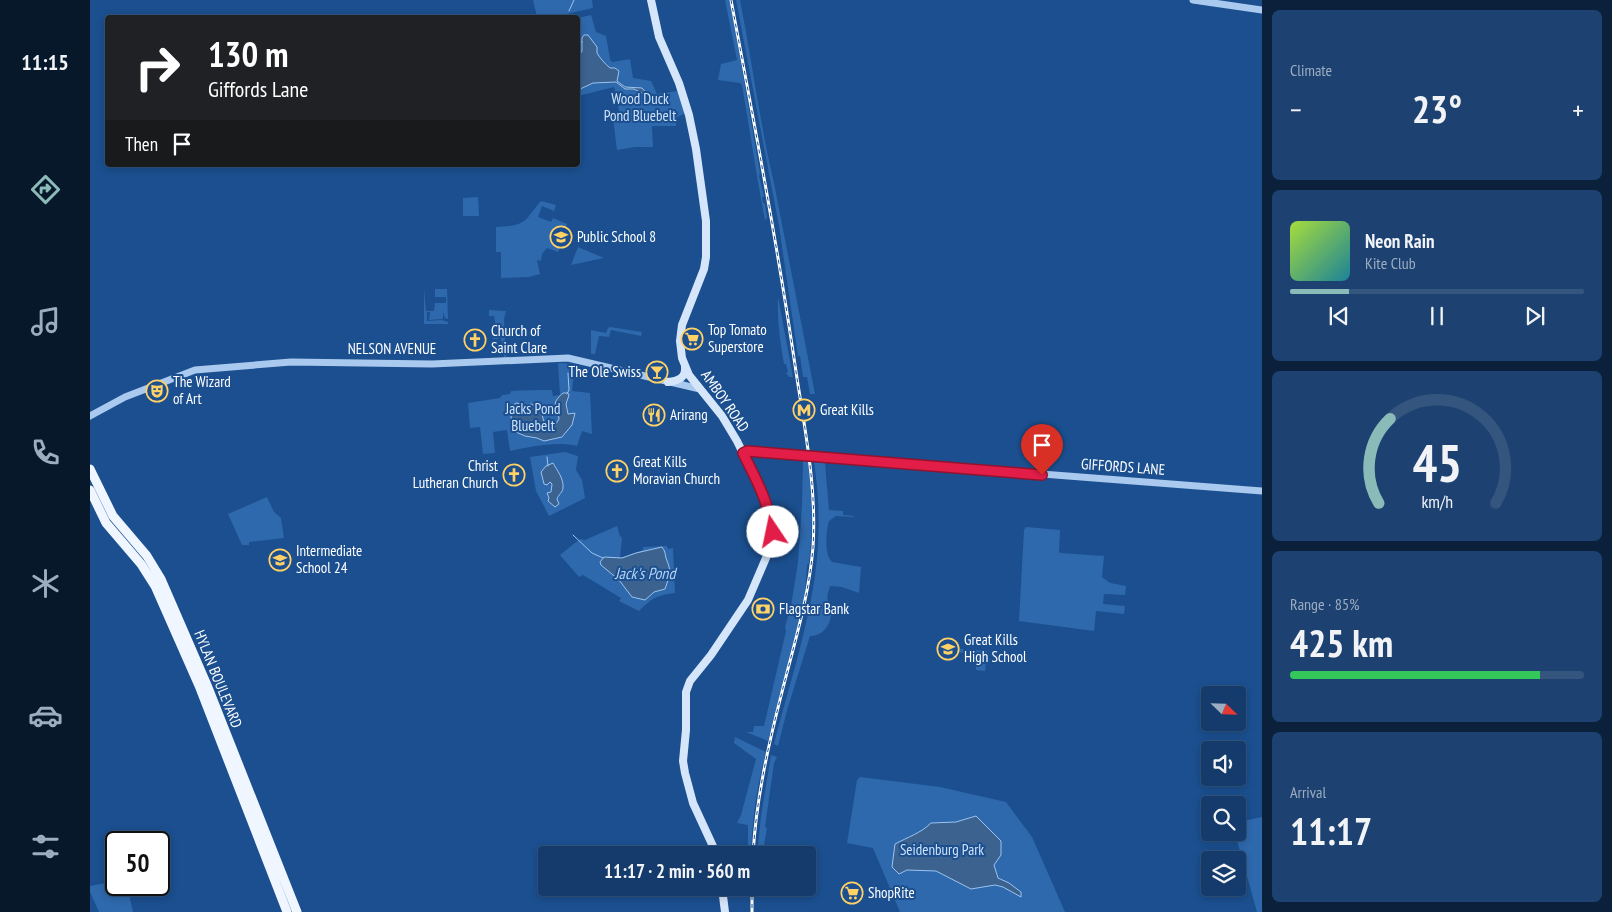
<!DOCTYPE html>
<html lang="en">
<head>
<meta charset="utf-8">
<style>
	body { margin:0; font-family:"PT Sans Narrow",sans-serif; background:#1d4271; color:#f1f3f6; height:100vh; display:flex; flex-direction:column; font-size:19px; white-space:nowrap }
	* { box-sizing:border-box; margin:0 }
	p { font-size:16px; color:#9dadc1 }
	.icon { flex:none; width:28px; height:28px; fill:none; stroke:currentColor; stroke-width:2; stroke-linecap:round; stroke-linejoin:round }
	.map { position:relative; flex:1; overflow:hidden }
	.panel { display:flex; flex-direction:column; gap:10px; padding:10px; background:#0b203b; width:350px }
	.panel>* { flex:none }
	.hud { position:absolute; left:15px; top:15px; width:475px; height:152px; border-radius:5px; box-shadow:0 2px 8px #0003,0 0 0 1px #33557e; background:#202124; color:#fff; overflow:hidden }
	.needle { width:32px; rotate:113deg }
	.tools { position:absolute; left:1111px; top:686px; display:grid; gap:10px }
	.tools a { display:grid; place-items:center; width:45px; height:45px; border-radius:5px; background:#143b6b; box-shadow:0 2px 8px #0003,0 0 0 1px #33557e; font-size:25px }
	.speed { position:absolute; left:15px; top:831px; display:flex; gap:10px; font-size:25px; font-weight:700; text-align:center }
	.speed>* { display:grid; place-content:center; width:65px; height:65px; border-radius:50%; background:#143b6b; box-shadow:0 2px 8px #0003,0 0 0 1px #33557e; line-height:1 }
	.speed .limit { border:2px solid #111; border-radius:8px; background:#fff; color:#111 }
	.pin { position:absolute; display:grid; place-items:center; width:42px; height:42px; color:#fff; margin:-51px -21px; border-radius:50% 50% 50% 0; rotate:-45deg; box-shadow:0 0 5px #0007 }
	.pin .icon { rotate:45deg }
	.me { position:absolute; width:55px; margin:-28px; rotate:349deg; stroke-linejoin:round; filter:drop-shadow(0 0 4px #0008) }
	.turn { display:flex; align-items:center; gap:18px; height:105px; padding:0 20px; font-size:22px }
	.turn .icon { width:65px; height:65px; stroke-width:2.5 }
	.turn b { display:block; font-size:35px; line-height:42px }
	.then { display:flex; align-items:center; height:48px; padding:0 20px; background:#0003; gap:10px; font-size:19px }
	.big { font-size:38px; font-weight:700; line-height:1.1 }
	.panel .widget { flex:1; display:flex; flex-direction:column; justify-content:center; gap:8px; min-width:0; padding:0 18px; border-radius:8px; background:#1d4271 }
	.panel .dial { align-items:center; gap:0 }
	.dial svg { height:130px; overflow:visible; fill:none; stroke:#33557e; stroke-width:7; stroke-linecap:round; text-anchor:middle }
	.dial text { fill:#f1f3f6; stroke:none }
	.song { display:flex; align-items:center; gap:15px }
	.cover { width:60px; height:60px; border-radius:8px; background:linear-gradient(135deg,hsl(80 70% 55%),hsl(190 70% 35%)) }
	.played { height:5px; border-radius:2px; background:linear-gradient(90deg,#8bbbb9 20%,#33557e 20%) }
	.keys { display:flex; justify-content:space-around; direction:ltr }
	.heat { display:flex; justify-content:space-between; align-items:center; font-size:28px; direction:ltr }
	.charge { height:8px; border-radius:4px; background:linear-gradient(90deg,#34c759 85%,#33557e 0) }
	.trip { position:absolute; left:448px; top:846px; width:278px; height:50px; border-radius:5px; background:#143b6b; box-shadow:0 2px 8px #0003,0 0 0 1px #33557e; font-weight:700; line-height:50px; text-align:center }
	main { display:flex; flex:1; min-height:0 }
	.dock { display:flex; flex-direction:column; width:90px; justify-content:space-around; align-items:center; background:#08182b; color:#9dadc1 }
	.dock .icon { width:35px; height:35px }
	.dock .active { color:#8bbbb9 }
	.dock b { font-size:22px; color:#f1f3f6 }
	.map>svg:first-child { display:block }
</style>
</head>
<body>
<main>
<nav class="dock">
<b>11:15</b>
<svg class="icon active" aria-label="directions" viewBox="0 0 24 24"><path d="M12 3l9 9-9 9-9-9zM9 14v-3h6M13 9l2 2-2 2"/></svg>
<svg class="icon" aria-label="music" viewBox="0 0 24 24"><path d="M9 18V5l10-2v13"/><circle cx="6" cy="18" r="3"/><circle cx="16" cy="16" r="3"/></svg>
<svg class="icon" aria-label="phone" viewBox="0 0 24 24"><path d="M5 4h4l2 5-3 2q2 4 5 5l2-3 5 2v4C11 20 4 13 5 4z"/></svg>
<svg class="icon" aria-label="climate" viewBox="0 0 24 24"><path d="M12 3v18M4 7l16 10M4 17L20 7"/></svg>
<svg class="icon" aria-label="car" viewBox="0 0 24 24"><path d="M5 17H2v-5l4-1 3-4h7l3 4 3 1v5h-3M9 17h6M6 11h13"/><circle cx="7" cy="17" r="2"/><circle cx="17" cy="17" r="2"/></svg>
<svg class="icon" aria-label="filters" viewBox="0 0 24 24"><path d="M4 7h16M4 17h16"/><circle cx="9" cy="7" r="2"/><circle cx="15" cy="17" r="2"/></svg>
</nav>
<div class="map">
<svg width="1172" height="912" viewBox="0 0 1172 912">
	<rect width="100%" height="100%" fill="#1b4f8f"/>
	<path fill="#2e69ad" d="M443,0h59l1,8 -39,9h-17z
		M635,0h5l30,173 -1,3 5,20 -2,2 1,5 2,1 2,14 -2,2c-9,-45 -15,-90 -23,-135l-2,-2 -22,-3 3,-16 16,-4z
		M646,0h4c12,61 20,124 34,183l41,211h-5l-3,-17h-4l-3,-21h-2l-19,-130z
		M501,15l5,17 10,4 4,23 2,3 18,-3 3,19 18,3 6,13 20,-3 8,22 -9,5v8h-24l1,21h-18l-18,3 -4,-32 7,-2 -6,-29 -36,9v-78z
		M388,197l1,19h-16v-18z
		M451,201l15,4 -2,6 -12,-5 -4,11 13,5 2,-4 14,6 -1,3 2,1 -2,6 -12,-4 -4,10 11,5 -3,7 -11,-4 -5,6 -1,7 -4,-1 3,14 -11,3 -28,1v-26h-5v-25c12,-1 25,0 33,-11 4,-5 8,-11 12,-15z
		M488,247l26,11 -33,7z
		M334,289l2,22h8l1,-8h11v-6h-11v-8h12l1,30 -3,-1 -2,-6v7l-14,1 1,-8h-3v9l15,-1 6,2v2h-24z
		M688,297l15,80h-4l-3,-4 2,-1 -2,-8h-2c-4,-22 -7,-44 -6,-67z
		M399,310l17,1 -2,8 2,38h-2l-3,-18 -2,-2 -1,2h-6l2,-2h5v-9h-3l-2,-12h-5z
		M520,327l32,5 -1,4 -30,-6 -2,7 -10,-1 -4,18h-4v-24l15,3 2,-5z
		M468,363l17,1 -3,27 18,2 2,41 -10,-3 -5,15c-22,-5 -46,1 -67,5l-3,-21 -14,2 2,21 -12,1 -3,-27 -10,1 -2,-25 32,-5 2,-3 8,-1 1,-3c14,-1 27,-1 41,-1l1,6 7,-1z
		M475,452l13,4 -2,14 6,10 3,18 -36,18 -13,-25 -6,-34z
		M713,461l6,1c3,34 4,67 0,101l-2,2 -2,29 -6,28 -31,119 -22,-9h7l1,-6h10l22,-95 -1,-4 6,-21 7,-44 4,-57z
		M724,462l11,1 4,47 14,1v4l11,1v1l-18,-1 -7,5c-3,10 -5,33 3,41l29,5 -2,26 -17,-6 -12,-1c-2,7 -5,14 1,20 2,14 -5,30 -21,30l-22,71 -10,39 -4,-2c12,-48 28,-96 37,-145 9,-44 10,-91 3,-137z
		M177,497l7,15 7,6 3,20 -35,4v3h-7l-14,-31z
		M527,526l3,10 2,2 -2,20 23,-8v-3l24,-1 1,3 5,-1 2,45c-19,3 -22,4 -36,18l-20,-10 2,-3 -38,-23 -4,2 -19,-22c7,-5 13,-11 20,-16l5,1z
		M936,527l34,3 -1,22 2,1 43,3 -2,21 8,6 16,3 -1,9 -21,-1 -1,10 22,2 -1,8 -28,-3 -2,20 -75,-10 5,-91z
		M860,648l37,3 -2,20 -9,-1v-7l-8,-1 1,-9 -20,-1z
		M645,737l31,15c-9,34 -14,68 -15,103h-3v-30l-11,-2 4,-8 15,-56 -22,-16z
		M681,755l6,2 -3,6 -9,64 2,1 -3,16 1,1 -1,10h-7l4,-39z
		M770,777l80,10 66,15 26,35 33,75h-165l-27,-64 -26,-5 10,-63z
		M1172,817v95h-5l-22,-79 3,-1v-10z
		M26,881v4h11l6,27h-34l-9,-20v-6z"/>
	<path fill="#3c6290" stroke="#9cc4f0" d="M494,35h4l9,12v6c3,5 8,11 13,15h5l4,3 -2,10 8,6 17,1 5,6 3,10 -4,-9 -12,-6h-9l-9,-7 -23,1 -15,7v-33l4,-6v-13z
		M473,393h5l1,2 -3,9 2,10 7,-1 -3,12 -10,12 -18,4 -7,-3 -12,-2 -9,-4 -5,-15 1,-11 4,-3 12,2 3,-1 9,4 5,17 9,2 5,-8c-1,-12 -10,-14 4,-26z
		M463,463c4,7 11,16 10,25 0,4 -5,7 -6,11l2,5 -4,3 -7,-6 1,-3 -2,-5 4,-1 1,-8 -2,-2 -3,3 -3,-1 -3,-12 5,-6z
		M572,547c3,4 3,6 4,11 6,15 4,16 -1,31l-11,3 -9,8 -13,-3 -13,-17 -18,-15 -1,-3 4,-5 18,1 14,-5z
		M886,816l25,25v14l-7,10 4,13 11,5 12,9v5l-18,-10 -8,-2 -24,4 -35,-18 -29,-1 -8,4 -7,-7 3,-23c13,-7 26,-11 36,-21l25,-1z"/>
	<g fill="none" stroke-linecap="round" stroke-linejoin="round">
		<path stroke="#9cc4f0" stroke-width="1" d="M479,11l5,-11
			M488,38l4,4
			M477,394l2,-4 -1,-17
			M457,457l1,9
			M483,535l19,18 11,5"/>
		<path stroke="#a9c9ee" stroke-width="7" d="M1103,0l69,10
			M0,416l35,-19 70,-27 96,-8 141,2 136,-6 132,31
			M653,453l8,-2 49,4
			M731,457l441,34"/>
		<path stroke="#d6e6fa" stroke-width="8" d="M561,0l8,37 20,46 10,32 7,34 10,72v36l-2,12 -22,56 -2,16 2,17 7,17 33,41 15,25 28,57 6,21 2,12 -1,13 -24,56 -37,55 -21,26 -4,11v38l-3,31 2,12 8,30 24,52
			M578,382c10,-1 18,-4 17,-15
			M632,888l3,24"/>
		<path stroke="#f0f6ff" stroke-width="9" d="M0,469l23,47 34,40 14,23 46,106 90,227
			M0,490l16,33 35,41 14,22 45,102 87,224"/>
		<g stroke="#fff" stroke-width="3">
			<path id="rail" d="M641,0c23,122 46,243 64,365 9,61 22,121 18,182 -4,50 -19,97 -31,145 -14,54 -26,108 -29,163
				M662,888v24"/>
		</g>
		<use href="#rail" stroke="#1b4f8f" stroke-width="1" stroke-dasharray="4" stroke-linecap="butt"/>
		<path stroke="#a9c9ee" stroke-width="7" d="M710,455l21,2"/>
	</g>
	<g fill="none" stroke-linecap="round" stroke-linejoin="round">
		<g stroke="#92132f" stroke-width="12">
			<path id="route" d="M683,532c-4,-29 -17,-53 -30,-79l4,-2 295,24"/>
		</g>
		<use href="#route" stroke="#e11d48" stroke-width="9"/>
	</g>
	<defs>
		<g id="school-ring" transform="scale(1.125)"><circle r="9.5" fill="#1b4f8f" stroke="#ffd166" stroke-width="1.5"/><path d="M0-5L7-2L0 1L-7-2ZM-4 1L0 2.5L4 1V4Q0 6-4 4Z" fill="#ffd166"/></g>
		<g id="supermarket-ring" transform="scale(1.125)"><circle r="9.5" fill="#1b4f8f" stroke="#ffd166" stroke-width="1.5"/><path d="M-6-5.5h2.5l.6 2H6L4.5 2H-2.5L-4.4-4H-6ZM-1.5 3.2a1.3 1.3 0 1 0 .1 0ZM3 3.2a1.3 1.3 0 1 0 .1 0Z" fill="#ffd166"/></g>
		<g id="church-ring" transform="scale(1.125)"><circle r="9.5" fill="#1b4f8f" stroke="#ffd166" stroke-width="1.5"/><path d="M-1.2-6h2.4v3.5h3.3v2.4h-3.3V6h-2.4V-.1h-3.3v-2.4h3.3Z" fill="#ffd166"/></g>
		<g id="bar-ring" transform="scale(1.125)"><circle r="9.5" fill="#1b4f8f" stroke="#ffd166" stroke-width="1.5"/><path d="M-6-5H6L.8 .8V4.5H3.5V6h-7V4.5H-.8V.8Z" fill="#ffd166"/></g>
		<g id="theatre-ring" transform="scale(1.125)"><circle r="9.5" fill="#1b4f8f" stroke="#ffd166" stroke-width="1.5"/><path d="M-5-5.5Q0-4 5-5.5V0Q5 5 0 6Q-5 5-5 0ZM-3.3-2.5H-1v1.5H-3.3ZM1-2.5H3.3v1.5H1ZM-2.8 1Q0 5.5 2.8 1Z" fill="#ffd166"/></g>
		<g id="metro-ring" transform="scale(1.125)"><circle r="9.5" fill="#1b4f8f" stroke="#ffd166" stroke-width="1.5"/><path d="M-5.5 5V-5H-3L0 0L3-5H5.5V5H3V-.5L0 4L-3-.5V5Z" fill="#ffd166"/></g>
		<g id="restaurant-ring" transform="scale(1.125)"><circle r="9.5" fill="#1b4f8f" stroke="#ffd166" stroke-width="1.5"/><path d="M-5-6h1v4h1v-4h1v4h1v-4h1v5L-1.5 .5V6h-2V.5L-5-1ZM5-6V6H3V1.5H1.5Q1.5-4 5-6Z" fill="#ffd166"/></g>
		<g id="bank-ring" transform="scale(1.125)"><circle r="9.5" fill="#1b4f8f" stroke="#ffd166" stroke-width="1.5"/><path d="M-6-4H6V4H-6ZM0-2.3a2.3 2.3 0 1 0 0 4.6a2.3 2.3 0 1 0 0-4.6Z" fill="#ffd166"/></g>
	</defs>
	<g fill-rule="evenodd">
		<use href="#school-ring" x="471" y="237"/>
		<use href="#supermarket-ring" x="602" y="339"/>
		<use href="#church-ring" x="385" y="340"/>
		<use href="#bar-ring" x="567" y="372"/>
		<use href="#theatre-ring" x="67" y="391"/>
		<use href="#metro-ring" x="714" y="410"/>
		<use href="#restaurant-ring" x="564" y="415"/>
		<use href="#church-ring" x="527" y="471"/>
		<use href="#church-ring" x="424" y="475"/>
		<use href="#school-ring" x="190" y="560"/>
		<use href="#bank-ring" x="673" y="609"/>
		<use href="#school-ring" x="858" y="649"/>
		<use href="#supermarket-ring" x="762" y="893"/>
	</g>
	<g text-anchor="middle" stroke-width="4" stroke-linejoin="round" paint-order="stroke">
		<g font-size="15" fill="#cfe3fa" stroke="#1b4f8f">
			<text x="550" y="104">Wood Duck<tspan x="550" dy="17">Pond Bluebelt</tspan></text>
			<text x="443" y="414">Jacks Pond<tspan x="443" dy="17">Bluebelt</tspan></text>
			<text x="852" y="855">Seidenburg Park</text>
		</g>
		<g font-size="15" fill="#fff" stroke="#1b4f8f" text-anchor="start">
			<text x="487" y="242">Public School 8</text>
			<text x="618" y="335">Top Tomato<tspan x="618" dy="17">Superstore</tspan></text>
			<text x="401" y="336">Church of<tspan x="401" dy="17">Saint Clare</tspan></text>
			<text x="551" y="377" text-anchor="end">The Ole Swiss</text>
			<text x="83" y="387">The Wizard<tspan x="83" dy="17">of Art</tspan></text>
			<text x="730" y="415">Great Kills</text>
			<text x="580" y="420">Arirang</text>
			<text x="543" y="467">Great Kills<tspan x="543" dy="17">Moravian Church</tspan></text>
			<text x="408" y="471" text-anchor="end">Christ<tspan x="408" dy="17">Lutheran Church</tspan></text>
			<text x="206" y="556">Intermediate<tspan x="206" dy="17">School 24</tspan></text>
			<text x="689" y="614">Flagstar Bank</text>
			<text x="874" y="645">Great Kills<tspan x="874" dy="17">High School</tspan></text>
			<text x="778" y="898">ShopRite</text>
		</g>
		<g font-size="15" fill="#fff" stroke="#1b4f8f">
			<text x="302" y="354">NELSON AVENUE</text>
			<text transform="translate(635 401) rotate(55)" y="5">AMBOY ROAD</text>
			<text transform="translate(1033 467) rotate(4)" y="5">GIFFORDS LANE</text>
			<text transform="translate(128 679) rotate(68)" y="5">HYLAN BOULEVARD</text>
		</g>
		<g font-size="16" font-style="italic" fill="#b5d3f5" stroke="#1b4f8f">
			<text x="555" y="579">Jack's Pond</text>
		</g>
	</g>
</svg>
<div class="tools">
<a><svg class="needle" viewBox="-14 -14 28 28"><path d="M0-13l5 13h-10z" fill="#e53935"/><path d="M0 13l5-13h-10z" fill="#9dadc1"/></svg></a>
<a><svg class="icon" aria-label="sound" viewBox="0 0 24 24"><path d="M4 9h4l5-4v14l-5-4H4zM17 9q2 3 0 6"/></svg></a>
<a><svg class="icon" aria-label="search" viewBox="0 0 24 24"><circle cx="10" cy="10" r="6"/><path d="M15 15l6 6"/></svg></a>
<a><svg class="icon" aria-label="layers" viewBox="0 0 24 24"><path d="M12 4l9 5-9 5-9-5zM3 14l9 5 9-5"/></svg></a>
</div>
<div class="speed"><div class="limit">50</div></div>
<div class="pin" style="left:952px;top:475px;background:#d93025"><svg class="icon" aria-label="arrive" viewBox="0 0 24 24"><path d="M6 21V4h12l-3 4 3 4H6"/></svg></div>
<svg class="me" style="left:683px;top:532px" viewBox="-20 -20 40 40"><circle r="19" fill="#fff"/><path d="M0-13L10 11 0 6-10 11z" fill="#e11d48"/></svg>
<div class="trip">11:17 · 2 min · 560 m</div>
<div class="hud">
<div class="turn"><svg class="icon" aria-label="right" viewBox="0 0 24 24"><path d="M7 20v-9h11M14 6l5 5-5 5"/></svg><div><b>130 m</b>Giffords Lane</div></div>
<div class="then">Then<svg class="icon" aria-label="arrive" viewBox="0 0 24 24"><path d="M6 21V4h12l-3 4 3 4H6"/></svg></div>
</div>
</div>
<section class="panel">
<div class="widget"><p>Climate</p>
<div class="heat"><a>−</a><b class="big">23°</b><a>+</a></div>
</div>
<div class="widget">
<div class="song"><i class="cover"></i><div><b>Neon Rain</b><p>Kite Club</p></div></div>
<div class="played"></div>
<div class="keys"><svg class="icon" aria-label="previous" viewBox="0 0 24 24"><path d="M18 5L8 12l10 7zM5 5v14"/></svg><svg class="icon" aria-label="pause" viewBox="0 0 24 24"><path d="M8 5v14M16 5v14"/></svg><svg class="icon" aria-label="next" viewBox="0 0 24 24"><path d="M6 5l10 7-10 7zM19 5v14"/></svg></div>
</div>
<div class="widget dial"><svg viewBox="0 0 100 80">
<path d="M14 69A42 42 0 1 1 86 69"/>
<path d="M14 69A42 42 0 0 1 21 17" stroke="#8bbbb9"/>
<text x="50" y="56" font-size="32" font-weight="700">45</text>
<text x="50" y="72" font-size="11">km/h</text>
</svg></div>
<div class="widget"><p>Range · 85%</p><b class="big">425 km</b><div class="charge"></div></div>
<div class="widget"><p>Arrival</p><b class="big">11:17</b></div>
</section>
</main>
</body>
</html>
